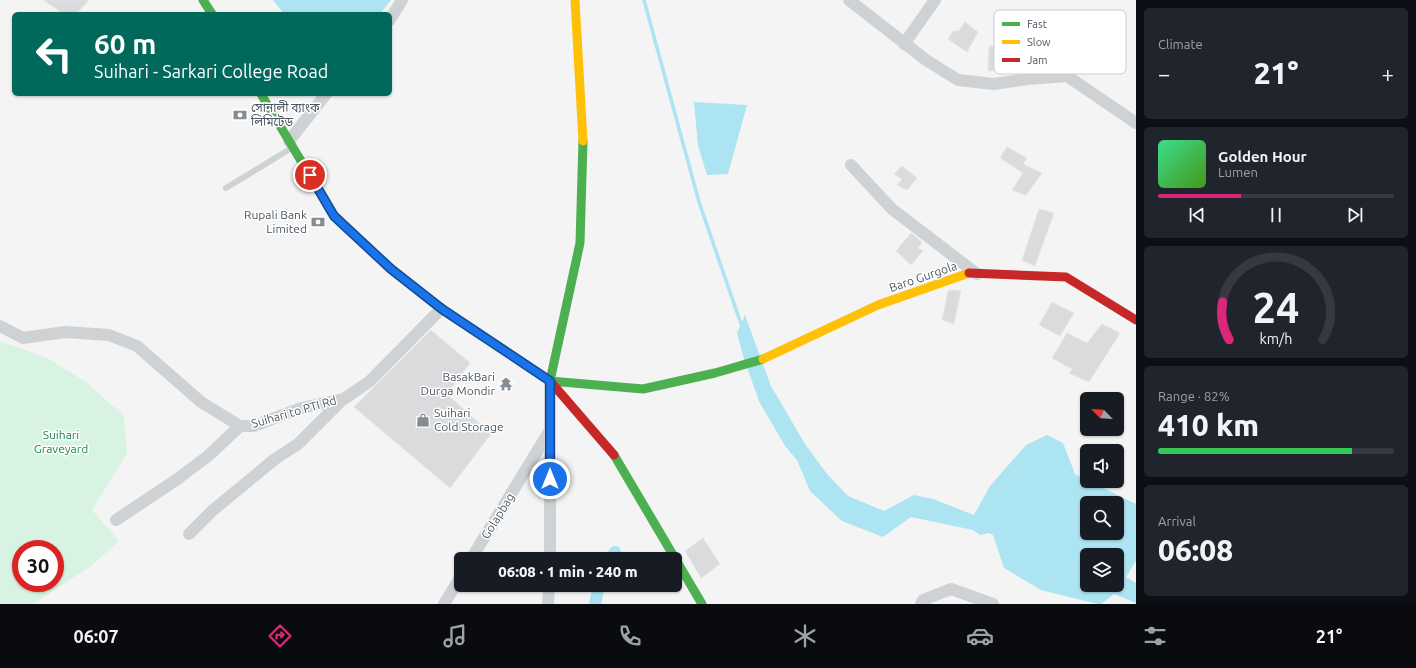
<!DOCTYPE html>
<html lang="en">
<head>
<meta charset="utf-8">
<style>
	body { margin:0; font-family:Ubuntu,"Noto Sans Bengali",sans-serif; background:#20242c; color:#f1f3f6; height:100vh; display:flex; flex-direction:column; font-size:15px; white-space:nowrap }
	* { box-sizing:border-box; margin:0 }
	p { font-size:13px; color:#9ea1a6 }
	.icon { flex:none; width:22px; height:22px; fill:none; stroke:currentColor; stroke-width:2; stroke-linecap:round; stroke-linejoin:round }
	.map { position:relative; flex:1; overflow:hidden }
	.panel { display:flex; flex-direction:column; gap:8px; padding:8px; background:#0d0f14; width:280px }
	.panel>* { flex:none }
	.banner { position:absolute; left:12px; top:12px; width:380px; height:84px; border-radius:6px; box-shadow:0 1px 3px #0004; background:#00695c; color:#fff; overflow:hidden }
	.needle { width:26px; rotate:295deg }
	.controls { position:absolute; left:1080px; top:392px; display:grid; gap:8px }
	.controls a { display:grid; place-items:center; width:44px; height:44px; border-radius:6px; background:#171b24; box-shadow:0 1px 3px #0004; font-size:20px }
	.speed { position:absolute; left:12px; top:540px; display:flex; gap:8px; font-size:20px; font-weight:700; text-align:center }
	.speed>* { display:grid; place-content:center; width:52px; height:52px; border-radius:50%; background:#171b24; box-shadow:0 1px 3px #0004; line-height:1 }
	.speed .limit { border:6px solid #d22; background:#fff; color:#111 }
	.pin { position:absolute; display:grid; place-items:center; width:34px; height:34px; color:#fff; margin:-17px; border:2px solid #fff; border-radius:50%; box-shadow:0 1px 4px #0007 }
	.me { position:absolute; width:44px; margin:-22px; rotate:0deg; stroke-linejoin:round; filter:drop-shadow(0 0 3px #0008) }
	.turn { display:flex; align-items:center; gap:14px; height:84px; padding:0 16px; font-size:18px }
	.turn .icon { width:52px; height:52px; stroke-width:2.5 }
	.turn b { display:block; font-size:28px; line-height:34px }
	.big { font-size:30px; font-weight:800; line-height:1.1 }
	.panel .card { flex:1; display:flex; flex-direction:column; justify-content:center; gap:6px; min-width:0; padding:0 14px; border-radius:6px; background:#20242c }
	.panel .dial { align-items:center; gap:0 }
	.dial svg { height:104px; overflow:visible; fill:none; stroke:#363941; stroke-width:7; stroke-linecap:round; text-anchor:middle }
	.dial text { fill:#f1f3f6; stroke:none }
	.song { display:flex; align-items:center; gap:12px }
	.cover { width:48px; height:48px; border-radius:6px; background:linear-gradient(135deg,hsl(150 70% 55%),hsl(100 70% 35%)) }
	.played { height:4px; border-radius:2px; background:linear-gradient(90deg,#db2777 35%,#363941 35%) }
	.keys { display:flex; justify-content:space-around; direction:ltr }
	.heat { display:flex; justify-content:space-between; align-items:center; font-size:22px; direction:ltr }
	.charge { height:6px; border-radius:3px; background:linear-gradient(90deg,#34c759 82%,#363941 0) }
	.trip { position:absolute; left:454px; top:552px; width:228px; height:40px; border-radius:6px; background:#171b24; box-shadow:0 1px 3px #0004; font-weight:800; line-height:40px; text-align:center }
	.dock { display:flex; height:64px; justify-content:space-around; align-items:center; background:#090b0e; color:#9ea1a6 }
	.dock .icon { width:28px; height:28px }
	.dock .active { color:#db2777 }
	.dock b { font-size:18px; color:#f1f3f6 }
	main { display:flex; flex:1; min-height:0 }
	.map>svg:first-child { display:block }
</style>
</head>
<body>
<main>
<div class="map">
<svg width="1136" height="604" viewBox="0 0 1136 604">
	<rect width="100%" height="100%" fill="#f4f4f4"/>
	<path fill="#d8f3e2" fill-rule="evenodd" d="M0,341l47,17 39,24 38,34 3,37 -35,57 27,31 -28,25 -58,38h-33zM21,549h34v34h-34z"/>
	<path fill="#ace4f1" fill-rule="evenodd" d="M273,0h118l-11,14h-96z
		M694,102l53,3 -19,69 -21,1 -9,-29z
		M745,315l26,71 34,58 22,30 21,22 36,15 30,-16 19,4 41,16 16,-29 36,-41 21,-10 16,8 12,31 61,30v57l-10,16 10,6v20l-22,-9 -13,10h-3l-57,-14 -37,-22 -11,-33 -5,-2 -8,2 -7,-5 -62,-13 -28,20 -41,-16 -32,-30 -13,-31 -12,-14 -26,-45 -15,-42 -7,-26zM1087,503h30v30h-30zM1087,555h30v30h-30z"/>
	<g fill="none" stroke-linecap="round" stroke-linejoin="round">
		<path stroke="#ace4f1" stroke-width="3.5" d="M644,0l55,202 42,122"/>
		<path stroke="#ace4f1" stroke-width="12" d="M610,559l5,-7
			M595,604l4,-19"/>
	</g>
	<path fill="#dbdbdd" stroke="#e5e6e6" d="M43,0h46l-13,14h-12z
		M965,22l13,10 -11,20 -19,-13 5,-8h6z
		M989,46h15l1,24 -17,1z
		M1007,147l20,11 -4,6 19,9 -16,22 -14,-5 11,-17 -23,-15z
		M902,166l15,12 -10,12 -10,-5 5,-6 -8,-5z
		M1039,209l15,4 -19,53 -13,-6z
		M911,233l11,9 -4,6 5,3 -12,14 -15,-14z
		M952,290l9,1 -7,33 -12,-4 6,-29z
		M1052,302l22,11 -14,23 -21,-11z
		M1102,324l18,9 -31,49 -20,-9 3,-4 -20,-11 15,-25 20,10z
		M431,330l39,33 -23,31 44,40 -41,54 -96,-81z
		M703,538l17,26 -19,14 -16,-27z"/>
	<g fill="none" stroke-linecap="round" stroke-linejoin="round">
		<path stroke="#cfd2d4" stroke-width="6" d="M226,188l64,-39"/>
		<path stroke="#cfd2d4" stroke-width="12" d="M849,0l77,60 32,20 36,4 34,-5 39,-3 69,47
			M390,20l12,-20
			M904,44l31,-44
			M289,141l37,-47
			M851,165l41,44 85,65
			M0,326l23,12 42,-6 44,3 28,11 64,56 39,24h14l47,-18 43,-9 26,-18 71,-72
			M550,381v178
			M116,520l60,-40 32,-24 32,-30
			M189,534l23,-23 63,-52 23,-15 45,-45
			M471,559l78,-127
			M444,604l17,-28
			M548,604l1,-19
			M921,604l2,-4 28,-11 42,15"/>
		<path stroke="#4caf50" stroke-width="9" d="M203,0l9,14
			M261,94l73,122 57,53 50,40 72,47
			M583,141l-3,102 -30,138 93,8 72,-16 48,-14
			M614,455l88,149"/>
		<path stroke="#ffc107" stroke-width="9" d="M575,0l8,141
			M763,359l115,-54 91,-32"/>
		<path stroke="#c62828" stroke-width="9" d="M969,273l97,4 70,43
			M513,356l37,25 64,74"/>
	</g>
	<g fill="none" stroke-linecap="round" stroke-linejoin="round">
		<g stroke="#114b97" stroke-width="10">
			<path id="route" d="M310,175l24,41 57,53 51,40 108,72v98"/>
		</g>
		<use href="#route" stroke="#1a73e8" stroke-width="7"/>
	</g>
	<defs>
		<g id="bank-bare" transform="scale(1.08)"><path d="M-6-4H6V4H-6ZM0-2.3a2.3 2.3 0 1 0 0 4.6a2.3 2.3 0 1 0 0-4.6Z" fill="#858d94" stroke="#fff" stroke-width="2.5" paint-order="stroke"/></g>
		<g id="temple-bare" transform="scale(1.08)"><path d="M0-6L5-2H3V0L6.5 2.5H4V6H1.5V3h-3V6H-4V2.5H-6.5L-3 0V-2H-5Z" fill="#858d94" stroke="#fff" stroke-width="2.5" paint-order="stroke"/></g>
		<g id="shop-bare" transform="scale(1.08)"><path d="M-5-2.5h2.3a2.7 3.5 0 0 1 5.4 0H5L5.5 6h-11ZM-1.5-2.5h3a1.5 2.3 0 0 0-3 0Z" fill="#858d94" stroke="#fff" stroke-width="2.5" paint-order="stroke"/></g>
	</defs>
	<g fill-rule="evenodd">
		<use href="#bank-bare" x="240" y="115"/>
		<use href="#bank-bare" x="318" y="222"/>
		<use href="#temple-bare" x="506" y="384"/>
		<use href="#shop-bare" x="423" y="420"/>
	</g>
	<g text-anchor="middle" stroke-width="3" stroke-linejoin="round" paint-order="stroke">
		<g font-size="12" fill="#495661" stroke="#fff" text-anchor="start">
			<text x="251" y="112">সোনালী ব্যাংক<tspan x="251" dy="14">লিমিটেড</tspan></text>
			<text x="307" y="219" text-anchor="end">Rupali Bank<tspan x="307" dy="14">Limited</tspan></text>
			<text x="495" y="381" text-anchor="end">BasakBari<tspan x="495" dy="14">Durga Mondir</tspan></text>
			<text x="434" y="417">Suihari<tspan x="434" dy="14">Cold Storage</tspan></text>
		</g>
		<g font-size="12" fill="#495661" stroke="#fff">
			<text transform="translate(923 277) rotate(-19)" y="4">Baro Gurgola</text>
			<text transform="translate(294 412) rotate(-16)" y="4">Suihari to PTI Rd</text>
			<text transform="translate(498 516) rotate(-58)" y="4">Golapbag</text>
		</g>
		<g font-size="12" fill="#15884c" stroke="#fff">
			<text x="61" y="439">Suihari<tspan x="61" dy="14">Graveyard</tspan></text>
		</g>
	</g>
	<rect x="994" y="10" width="132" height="64" rx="6" fill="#fff" stroke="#c8ccd0" stroke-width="1"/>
	<rect x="1002" y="22" width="18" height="4" fill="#4caf50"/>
	<rect x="1002" y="40" width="18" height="4" fill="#ffc107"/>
	<rect x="1002" y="58" width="18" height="4" fill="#c62828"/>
	<g font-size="11" fill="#495661">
		<text x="1027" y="28">Fast</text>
		<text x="1027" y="46">Slow</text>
		<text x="1027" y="64">Jam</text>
	</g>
</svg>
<div class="controls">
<a><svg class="needle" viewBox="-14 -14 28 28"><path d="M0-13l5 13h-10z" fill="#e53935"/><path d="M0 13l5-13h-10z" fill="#9ea1a6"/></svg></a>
<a><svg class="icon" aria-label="sound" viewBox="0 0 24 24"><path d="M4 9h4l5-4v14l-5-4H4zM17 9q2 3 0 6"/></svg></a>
<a><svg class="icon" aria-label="search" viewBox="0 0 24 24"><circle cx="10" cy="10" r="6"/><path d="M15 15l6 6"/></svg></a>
<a><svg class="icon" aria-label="layers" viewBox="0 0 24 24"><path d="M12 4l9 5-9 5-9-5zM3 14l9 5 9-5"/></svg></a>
</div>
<div class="speed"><div class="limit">30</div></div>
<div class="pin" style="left:310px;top:175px;background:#d93025"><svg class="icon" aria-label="arrive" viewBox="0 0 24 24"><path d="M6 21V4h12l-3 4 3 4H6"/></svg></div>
<svg class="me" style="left:550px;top:479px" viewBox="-20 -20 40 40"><circle r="17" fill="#1a73e8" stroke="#fff" stroke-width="3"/><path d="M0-11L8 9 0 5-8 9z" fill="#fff"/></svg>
<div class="trip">06:08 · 1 min · 240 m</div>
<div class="banner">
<div class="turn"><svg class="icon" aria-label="left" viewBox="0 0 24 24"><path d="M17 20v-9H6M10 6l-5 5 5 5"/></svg><div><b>60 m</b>Suihari - Sarkari College Road</div></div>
</div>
</div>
<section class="panel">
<div class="card"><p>Climate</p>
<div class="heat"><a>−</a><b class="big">21°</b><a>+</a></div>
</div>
<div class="card">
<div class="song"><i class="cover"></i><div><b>Golden Hour</b><p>Lumen</p></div></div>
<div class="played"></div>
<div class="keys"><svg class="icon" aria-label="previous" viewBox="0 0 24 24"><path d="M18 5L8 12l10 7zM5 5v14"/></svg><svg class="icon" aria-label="pause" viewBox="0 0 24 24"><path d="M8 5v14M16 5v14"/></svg><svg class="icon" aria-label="next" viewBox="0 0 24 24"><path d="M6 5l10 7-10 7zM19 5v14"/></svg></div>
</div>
<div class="card dial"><svg viewBox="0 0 100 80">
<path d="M14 69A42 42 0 1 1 86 69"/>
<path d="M14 69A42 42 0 0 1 9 40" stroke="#db2777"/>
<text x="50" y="56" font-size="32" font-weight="700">24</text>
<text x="50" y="72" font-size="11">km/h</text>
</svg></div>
<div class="card"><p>Range · 82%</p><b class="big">410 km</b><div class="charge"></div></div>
<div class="card"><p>Arrival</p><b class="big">06:08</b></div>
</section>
</main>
<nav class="dock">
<b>06:07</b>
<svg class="icon active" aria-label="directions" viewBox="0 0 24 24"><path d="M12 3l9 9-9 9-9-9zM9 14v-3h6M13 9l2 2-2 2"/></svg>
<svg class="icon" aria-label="music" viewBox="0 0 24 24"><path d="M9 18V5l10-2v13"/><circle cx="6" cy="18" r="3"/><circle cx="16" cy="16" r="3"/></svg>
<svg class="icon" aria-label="phone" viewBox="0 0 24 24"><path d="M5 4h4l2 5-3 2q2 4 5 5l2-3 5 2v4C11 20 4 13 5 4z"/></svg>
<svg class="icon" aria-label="climate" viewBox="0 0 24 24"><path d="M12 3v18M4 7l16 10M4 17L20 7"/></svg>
<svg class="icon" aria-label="car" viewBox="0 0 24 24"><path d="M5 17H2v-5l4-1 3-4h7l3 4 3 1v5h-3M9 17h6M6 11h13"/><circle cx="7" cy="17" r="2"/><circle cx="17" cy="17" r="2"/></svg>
<svg class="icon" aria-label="filters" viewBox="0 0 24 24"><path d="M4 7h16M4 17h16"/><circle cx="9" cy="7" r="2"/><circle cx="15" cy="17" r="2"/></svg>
<b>21°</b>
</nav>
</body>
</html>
